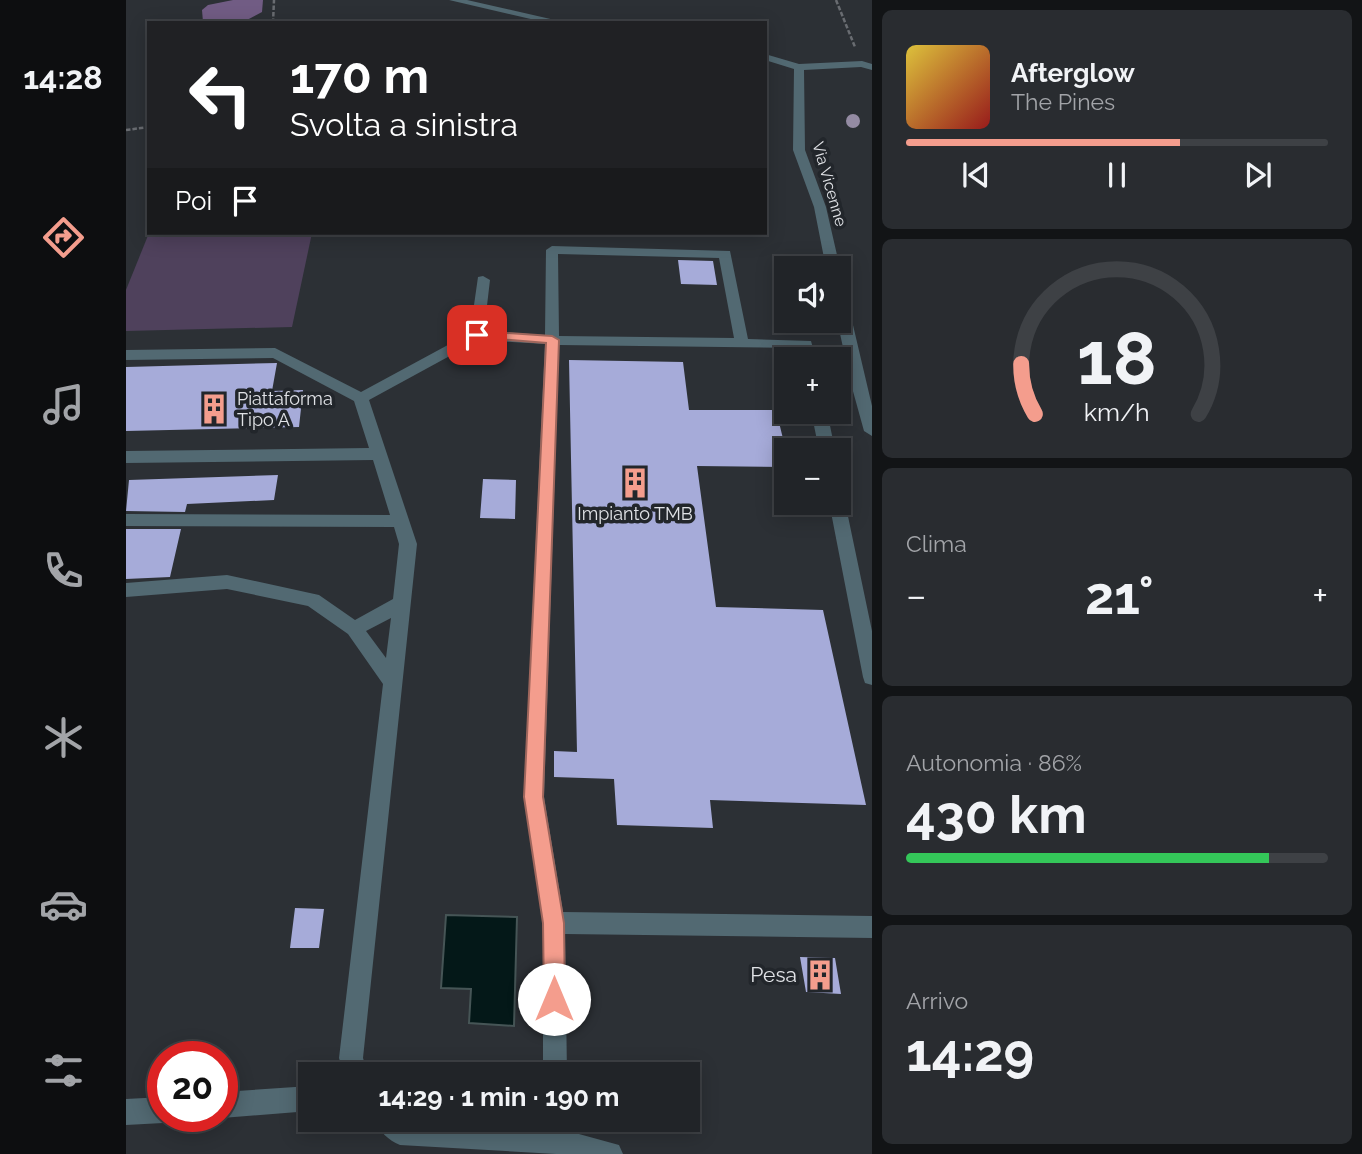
<!DOCTYPE html>
<html lang="it">
<head>
<meta charset="utf-8">
<style>
	body { margin:0; font-family:Raleway,sans-serif; background:#292c30; color:#f1f3f6; height:100vh; display:flex; flex-direction:column; font-size:26px; white-space:nowrap }
	* { box-sizing:border-box; margin:0 }
	p { font-size:23px; color:#a2a4a8 }
	.icon { flex:none; width:38px; height:38px; fill:none; stroke:currentColor; stroke-width:2; stroke-linecap:round; stroke-linejoin:round }
	.map { position:relative; flex:1; overflow:hidden }
	.details { display:flex; flex-direction:column; gap:10px; padding:10px; background:#121416; width:490px }
	.details>* { flex:none }
	.hud { position:absolute; left:21px; top:21px; width:620px; height:214px; border-radius:0px; box-shadow:0 4px 18px #0003,0 0 0 2px #3e4145; background:#202124; color:#fff; overflow:hidden }
	.fabs { position:absolute; left:648px; top:256px; display:grid; gap:14px }
	.fabs a { display:grid; place-items:center; width:77px; height:77px; border-radius:0px; background:#212428; box-shadow:0 4px 18px #0003,0 0 0 2px #3e4145; font-size:35px }
	.speed { position:absolute; left:21px; top:1041px; display:flex; gap:14px; font-size:35px; font-weight:700; text-align:center }
	.speed>* { display:grid; place-content:center; width:91px; height:91px; border-radius:50%; background:#212428; box-shadow:0 4px 18px #0003,0 0 0 2px #3e4145; line-height:1 }
	.speed .limit { border:10px solid #d22; background:#fff; color:#111 }
	.pin { position:absolute; display:grid; place-items:center; width:60px; height:60px; color:#fff; margin:-30px; border-radius:14px; box-shadow:0 4px 10px #0006 }
	.me { position:absolute; width:77px; margin:-38px; rotate:0deg; stroke-linejoin:round; filter:drop-shadow(0 0 5px #0008) }
	.turn { display:flex; align-items:center; gap:24px; height:147px; padding:0 28px; font-size:32px }
	.turn .icon { width:91px; height:91px; stroke-width:2.5 }
	.turn b { display:block; font-size:49px; line-height:60px }
	.then { display:flex; align-items:center; height:66px; padding:0 28px; background:#0003; gap:14px; font-size:26px }
	.big { font-size:52px; font-weight:700; line-height:1.1 }
	.details .card { flex:1; display:flex; flex-direction:column; justify-content:center; gap:10px; min-width:0; padding:0 24px; border-radius:10px; background:#292c30 }
	.details .dial { align-items:center; gap:0 }
	.dial svg { height:182px; overflow:visible; fill:none; stroke:#3e4145; stroke-width:7; stroke-linecap:round; text-anchor:middle }
	.dial text { fill:#f1f3f6; stroke:none }
	.song { display:flex; align-items:center; gap:21px }
	.cover { width:84px; height:84px; border-radius:10px; background:linear-gradient(135deg,hsl(50 70% 55%),hsl(0 70% 35%)) }
	.played { height:7px; border-radius:4px; background:linear-gradient(90deg,#f49d8d 65%,#3e4145 65%) }
	.keys { display:flex; justify-content:space-around; direction:ltr }
	.heat { display:flex; justify-content:space-between; align-items:center; font-size:38px; direction:ltr }
	.charge { height:10px; border-radius:5px; background:linear-gradient(90deg,#34c759 86%,#3e4145 0) }
	.trip { position:absolute; left:172px; top:1062px; width:402px; height:70px; border-radius:0px; background:#212428; box-shadow:0 4px 18px #0003,0 0 0 2px #3e4145; font-weight:700; line-height:70px; text-align:center }
	main { display:flex; flex:1; min-height:0 }
	.tabs { display:flex; flex-direction:column; width:126px; justify-content:space-around; align-items:center; background:#0d0e10; color:#a2a4a8 }
	.tabs .icon { width:49px; height:49px }
	.tabs .active { color:#f49d8d }
	.tabs b { font-size:32px; color:#f1f3f6 }
	.map>svg:first-child { display:block }
</style>
</head>
<body>
<main>
<nav class="tabs">
<b>14:28</b>
<svg class="icon active" aria-label="directions" viewBox="0 0 24 24"><path d="M12 3l9 9-9 9-9-9zM9 14v-3h6M13 9l2 2-2 2"/></svg>
<svg class="icon" aria-label="music" viewBox="0 0 24 24"><path d="M9 18V5l10-2v13"/><circle cx="6" cy="18" r="3"/><circle cx="16" cy="16" r="3"/></svg>
<svg class="icon" aria-label="phone" viewBox="0 0 24 24"><path d="M5 4h4l2 5-3 2q2 4 5 5l2-3 5 2v4C11 20 4 13 5 4z"/></svg>
<svg class="icon" aria-label="climate" viewBox="0 0 24 24"><path d="M12 3v18M4 7l16 10M4 17L20 7"/></svg>
<svg class="icon" aria-label="car" viewBox="0 0 24 24"><path d="M5 17H2v-5l4-1 3-4h7l3 4 3 1v5h-3M9 17h6M6 11h13"/><circle cx="7" cy="17" r="2"/><circle cx="17" cy="17" r="2"/></svg>
<svg class="icon" aria-label="filters" viewBox="0 0 24 24"><path d="M4 7h16M4 17h16"/><circle cx="9" cy="7" r="2"/><circle cx="15" cy="17" r="2"/></svg>
</nav>
<div class="map">
<svg width="746" height="1154" viewBox="0 0 746 1154">
	<rect width="100%" height="100%" fill="#2c3035"/>
	<path fill="#4f415c" d="M23,233h163l-20,94 -166,4v-41z"/>
	<path fill="#715c84" d="M107,0h30l-1,12 -17,9 -42,1 -1,-12 6,-5z"/>
	<path fill="#041818" stroke="#465556" stroke-width="2" d="M320,915l71,2 -3,109 -45,-3 2,-34 -30,-1z"/>
	<path fill="#a6abd9" d="M552,260l35,1 4,24 -36,-1z
		M443,360l114,2 6,48h87l10,41v16l-89,-1 19,141 107,3 43,195 -156,-5 3,28 -96,-3 -3,-46 -60,-2v-26l23,1z
		M151,363l-5,28 31,-1 -4,37 -173,4v-64z
		M152,475l-4,25 -87,4 -2,8 -59,-1 3,-31z
		M357,479l33,1 -1,39 -35,-1z
		M0,529h55l-11,48 -44,2z
		M169,908l29,1 -5,39h-29z
		M674,957l35,1 6,36 -35,-2z"/>
	<g fill="none" stroke-linecap="round" stroke-linejoin="round">
		<path stroke="#696c71" stroke-width="2.5" stroke-dasharray="4.5 2" stroke-linecap="butt" d="M710,0l19,47
			M147,23l1,-23
			M0,130l23,-3"/>
		<path fill="#526972" fill-rule="evenodd" d="M323,0h18l101,23h-20z
			M639,54l34,10 63,-3 10,3v6l-11,-3 -57,3 1,80 21,57 14,61 -2,2 -12,-2 -12,-61 -21,-57 1,-81 -29,-9z
			M426,246l178,5 18,88 63,2 5,18h-14l-2,-11 -241,-3 -15,452 19,115 309,4v22l-307,-4 2,140h-24v-151l-19,-126 21,-453 -66,-4 -110,60 48,144 -54,514 5,16h-24l-5,-16 44,-374 -35,-50 -40,-28 -81,-17 -101,8v-14l101,-8 92,20 36,25 38,-21 6,-55 -5,-17 -268,-1v-12l264,1 -17,-55 -247,3v-12l243,-3 -15,-47 -81,-43 -147,2v-10l149,-2 86,44 109,-59 8,-56 5,-1 7,4 -6,51 61,4 1,-85zM432,254l161,4 15,80 -175,-2zM265,618l-5,40 -20,-27z
			M712,287l7,4 27,115v30l-8,-5 -13,-47 -14,-64z
			M685,411h16l8,39h-16z
			M712,496l7,6 27,129v54l-7,-2 -2,-6 -34,-175h9z
			M184,1086v25l-88,7 -3,-2h3v-24z
			M37,1097v19h10l-1,3 -9,4 -37,2v-26z
			M249,1120l167,7v-7h26v11l51,14 4,9h-67l-156,-9c-12,-5 -20,-13 -25,-25z"/>
	</g>
	<circle fill="#948ba3" cx="727" cy="121" r="7"/>
	<path fill="#f49d8d" stroke="#9f665c" stroke-width="2" d="M351,331l75,5 7,4 -16,457 21,126 1,76 -3,7 -8,3 -7,-3 -3,-7 -1,-76 -19,-126 22,-454 -73,-6v-5z"/>
	<defs>
		<g id="building-bare" transform="scale(2.415)"><path d="M-4-6H4V6H1V3H-1V6H-4ZM-2.5-4.3h1.7v1.8h-1.7ZM.8-4.3h1.7v1.8H.8ZM-2.5-1h1.7V.8h-1.7ZM.8-1h1.7V.8H.8Z" fill="#f49d8d" stroke="#22262b" stroke-width="2.5" paint-order="stroke"/></g>
	</defs>
	<g fill-rule="evenodd">
		<use href="#building-bare" x="88" y="409"/>
		<use href="#building-bare" x="509" y="483"/>
		<use href="#building-bare" x="694" y="975"/>
	</g>
	<g text-anchor="middle" stroke-width="7" stroke-linejoin="round" paint-order="stroke">
		<g font-size="16" fill="#e0e2e6" stroke="#22262b">
			<text transform="translate(704 184) rotate(74)" y="6">Via Vicenne</text>
		</g>
		<g font-size="18" fill="#e0e2e6" stroke="#22262b" text-anchor="start">
			<text x="111" y="405">Piattaforma<tspan x="111" dy="21">Tipo A</tspan></text>
			<text x="509" y="520" text-anchor="middle">Impianto TMB</text>
		</g>
		<g font-size="21" fill="#e0e2e6" stroke="#22262b" text-anchor="end">
			<text x="671" y="982">Pesa</text>
		</g>
	</g>
</svg>
<div class="fabs">
<a><svg class="icon" aria-label="sound" viewBox="0 0 24 24"><path d="M4 9h4l5-4v14l-5-4H4zM17 9q2 3 0 6"/></svg></a>
<a>+</a>
<a>−</a>
</div>
<div class="speed"><div class="limit">20</div></div>
<div class="pin" style="left:351px;top:335px;background:#d93025"><svg class="icon" aria-label="arrive" viewBox="0 0 24 24"><path d="M6 21V4h12l-3 4 3 4H6"/></svg></div>
<svg class="me" style="left:428px;top:999px" viewBox="-20 -20 40 40"><circle r="19" fill="#fff"/><path d="M0-13L10 11 0 6-10 11z" fill="#f49d8d"/></svg>
<div class="trip">14:29 · 1 min · 190 m</div>
<div class="hud">
<div class="turn"><svg class="icon" aria-label="left" viewBox="0 0 24 24"><path d="M17 20v-9H6M10 6l-5 5 5 5"/></svg><div><b>170 m</b>Svolta a sinistra</div></div>
<div class="then">Poi<svg class="icon" aria-label="arrive" viewBox="0 0 24 24"><path d="M6 21V4h12l-3 4 3 4H6"/></svg></div>
</div>
</div>
<section class="details">
<div class="card">
<div class="song"><i class="cover"></i><div><b>Afterglow</b><p>The Pines</p></div></div>
<div class="played"></div>
<div class="keys"><svg class="icon" aria-label="previous" viewBox="0 0 24 24"><path d="M18 5L8 12l10 7zM5 5v14"/></svg><svg class="icon" aria-label="pause" viewBox="0 0 24 24"><path d="M8 5v14M16 5v14"/></svg><svg class="icon" aria-label="next" viewBox="0 0 24 24"><path d="M6 5l10 7-10 7zM19 5v14"/></svg></div>
</div>
<div class="card dial"><svg viewBox="0 0 100 80">
<path d="M14 69A42 42 0 1 1 86 69"/>
<path d="M14 69A42 42 0 0 1 8 47" stroke="#f49d8d"/>
<text x="50" y="56" font-size="32" font-weight="700">18</text>
<text x="50" y="72" font-size="11">km/h</text>
</svg></div>
<div class="card"><p>Clima</p>
<div class="heat"><a>−</a><b class="big">21°</b><a>+</a></div>
</div>
<div class="card"><p>Autonomia · 86%</p><b class="big">430 km</b><div class="charge"></div></div>
<div class="card"><p>Arrivo</p><b class="big">14:29</b></div>
</section>
</main>
</body>
</html>
